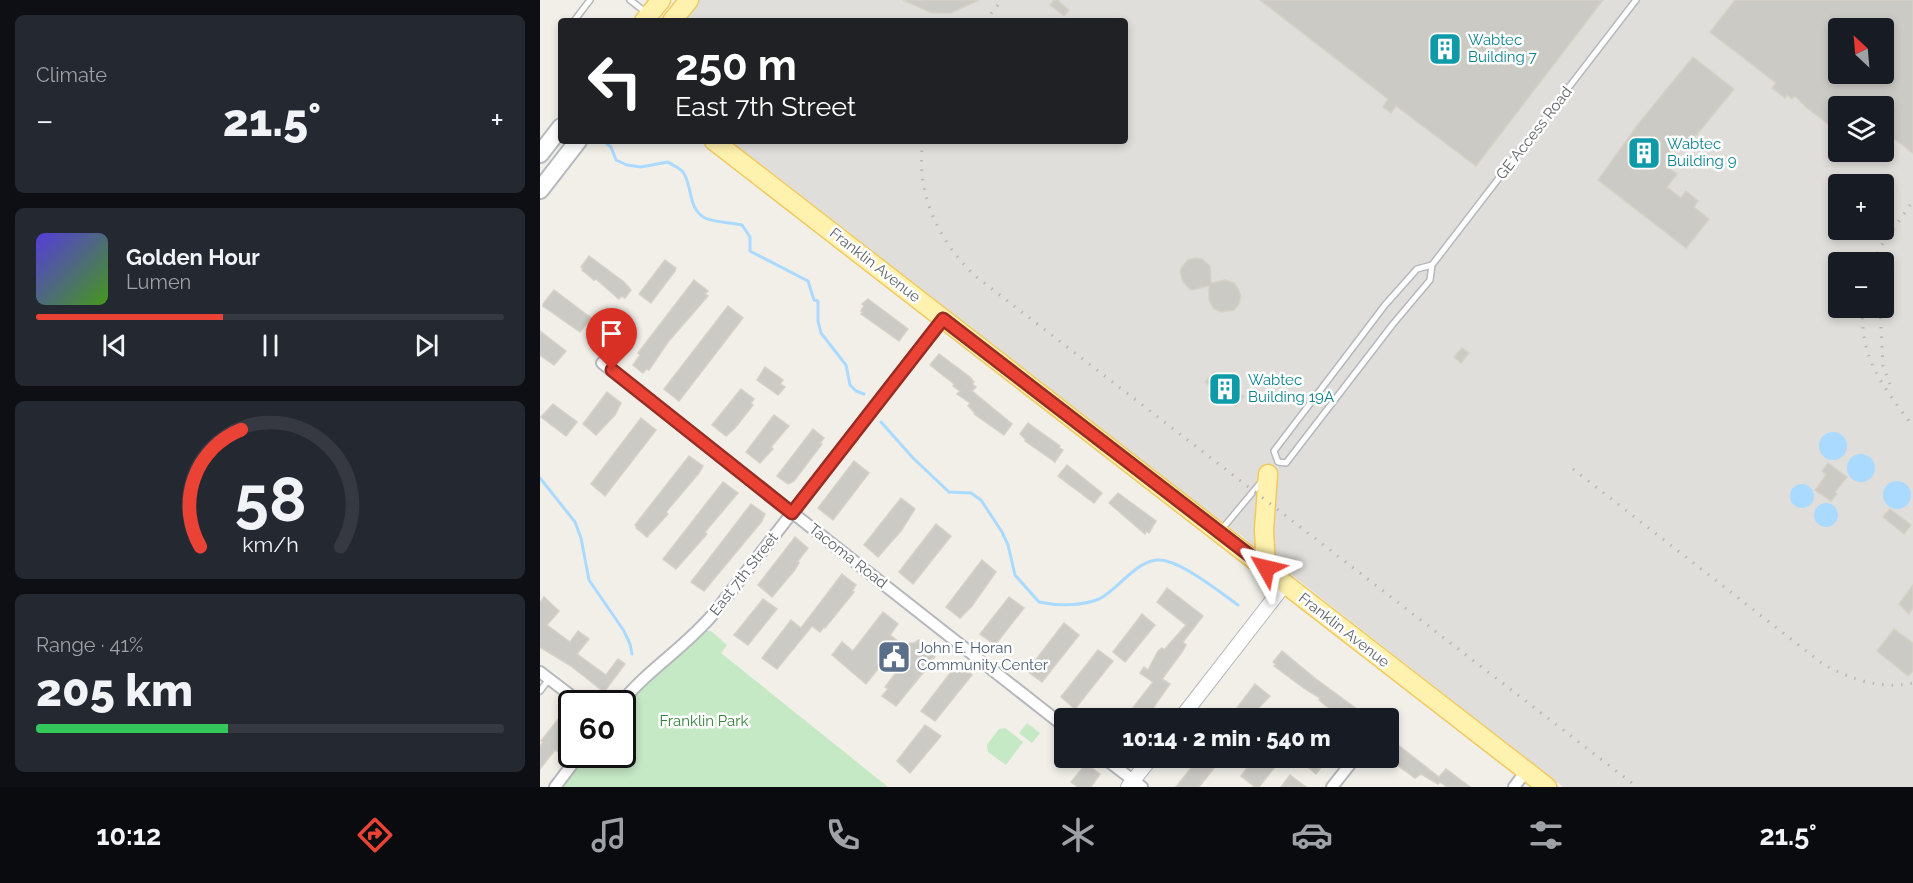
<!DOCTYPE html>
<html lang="en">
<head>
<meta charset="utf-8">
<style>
	body { margin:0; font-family:Raleway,sans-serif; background:#242831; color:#f1f3f6; height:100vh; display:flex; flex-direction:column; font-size:22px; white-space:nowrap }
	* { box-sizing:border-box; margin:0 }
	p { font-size:20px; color:#9ea1a6 }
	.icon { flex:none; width:33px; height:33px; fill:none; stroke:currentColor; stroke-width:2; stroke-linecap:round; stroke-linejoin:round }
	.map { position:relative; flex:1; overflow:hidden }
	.drawer { display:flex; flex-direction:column; gap:15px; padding:15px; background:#0d0f14; width:540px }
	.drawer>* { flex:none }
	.guide { position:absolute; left:18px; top:18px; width:570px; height:126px; border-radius:6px; box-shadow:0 3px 9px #0003; background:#202124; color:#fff; overflow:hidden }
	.needle { width:39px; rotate:334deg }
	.fabs { position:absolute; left:1288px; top:18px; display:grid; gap:12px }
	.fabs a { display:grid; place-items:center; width:66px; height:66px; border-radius:6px; background:#171b24; box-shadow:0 3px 9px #0003; font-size:30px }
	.speed { position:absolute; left:18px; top:690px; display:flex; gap:12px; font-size:30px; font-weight:700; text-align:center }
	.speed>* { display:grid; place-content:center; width:78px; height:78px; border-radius:50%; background:#171b24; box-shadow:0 3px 9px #0003; line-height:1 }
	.speed .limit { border:3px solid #111; border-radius:9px; background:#fff; color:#111 }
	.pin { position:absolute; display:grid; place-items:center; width:51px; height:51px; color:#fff; margin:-62px -26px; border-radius:50% 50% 50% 0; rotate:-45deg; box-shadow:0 0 6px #0007 }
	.pin .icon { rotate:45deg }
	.me { position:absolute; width:66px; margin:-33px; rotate:307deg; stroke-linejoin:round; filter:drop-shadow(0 0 4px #0008) }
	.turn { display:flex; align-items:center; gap:21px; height:126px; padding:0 18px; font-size:27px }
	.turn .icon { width:78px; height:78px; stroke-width:2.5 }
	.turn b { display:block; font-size:42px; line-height:51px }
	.big { font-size:45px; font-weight:800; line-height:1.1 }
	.drawer .widget { flex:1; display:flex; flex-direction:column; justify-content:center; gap:9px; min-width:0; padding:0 21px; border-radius:9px; background:#242831 }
	.drawer .dial { align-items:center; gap:0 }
	.dial svg { height:156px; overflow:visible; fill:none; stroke:#363941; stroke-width:7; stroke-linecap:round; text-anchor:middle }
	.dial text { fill:#f1f3f6; stroke:none }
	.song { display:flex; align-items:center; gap:18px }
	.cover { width:72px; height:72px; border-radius:9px; background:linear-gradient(135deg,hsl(250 70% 55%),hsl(100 70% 35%)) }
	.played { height:6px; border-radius:3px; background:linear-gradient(90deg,#ea4335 40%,#363941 40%) }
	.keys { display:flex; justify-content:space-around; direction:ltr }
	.heat { display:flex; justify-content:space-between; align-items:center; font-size:33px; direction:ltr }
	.charge { height:9px; border-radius:4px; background:linear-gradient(90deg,#34c759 41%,#363941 0) }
	.trip { position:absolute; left:514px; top:708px; width:345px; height:60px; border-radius:6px; background:#171b24; box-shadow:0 3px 9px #0003; font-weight:800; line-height:60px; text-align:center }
	.tabs { display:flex; height:96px; justify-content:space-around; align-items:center; background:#090b0e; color:#9ea1a6 }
	.tabs .icon { width:42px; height:42px }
	.tabs .on { color:#ea4335 }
	.tabs b { font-size:27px; color:#f1f3f6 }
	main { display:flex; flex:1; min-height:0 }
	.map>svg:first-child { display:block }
</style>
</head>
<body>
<main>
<section class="drawer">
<div class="widget"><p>Climate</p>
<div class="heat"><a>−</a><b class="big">21.5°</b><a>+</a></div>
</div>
<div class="widget">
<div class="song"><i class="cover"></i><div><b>Golden Hour</b><p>Lumen</p></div></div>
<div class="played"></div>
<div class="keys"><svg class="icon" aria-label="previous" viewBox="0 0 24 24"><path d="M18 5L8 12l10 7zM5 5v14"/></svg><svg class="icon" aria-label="pause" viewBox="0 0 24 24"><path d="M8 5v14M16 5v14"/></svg><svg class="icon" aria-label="next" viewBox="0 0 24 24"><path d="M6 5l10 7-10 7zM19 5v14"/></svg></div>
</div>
<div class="widget dial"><svg viewBox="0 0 100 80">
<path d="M14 69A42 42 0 1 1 86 69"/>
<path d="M14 69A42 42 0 0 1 35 9" stroke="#ea4335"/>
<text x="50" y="56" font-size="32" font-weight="700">58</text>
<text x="50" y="72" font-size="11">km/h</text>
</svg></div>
<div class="widget"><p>Range · 41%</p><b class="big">205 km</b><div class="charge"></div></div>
</section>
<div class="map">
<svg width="1373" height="787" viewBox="0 0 1373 787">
	<rect width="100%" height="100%" fill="#f1efe8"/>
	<path fill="#e0deda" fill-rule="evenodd" d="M157,0h1216v787h-350l-321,-251 -32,-23 -479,-372h394v-120h-444zM1299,28h45v46h-45zM1299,106h45v46h-45zM1299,184h45v46h-45zM1299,262h45v46h-45z"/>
	<path fill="#c5e8c5" d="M166,631h5l16,14 -6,8 167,134h-327l26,-32 35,-1 1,-44c24,-30 56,-51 83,-79z
		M487,723l13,10 -8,10 -13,-10z
		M465,728l18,14 -17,23 -18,-13 -1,-7 12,-16z"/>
	<path fill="#aadaff" d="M1279 446a14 14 0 1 1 28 0a14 14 0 1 1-28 0Z
		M1307 468a14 14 0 1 1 28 0a14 14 0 1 1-28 0Z
		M1343 495a14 14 0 1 1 28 0a14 14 0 1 1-28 0Z
		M1250 496a12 12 0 1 1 24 0a12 12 0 1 1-24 0Z
		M1274 515a12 12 0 1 1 24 0a12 12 0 1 1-24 0Z"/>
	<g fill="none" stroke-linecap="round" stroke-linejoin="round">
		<path stroke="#aadaff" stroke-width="3" d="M67,144l4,3 5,13 11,5 14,2 27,-5c4,3 12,6 15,10 10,14 4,36 22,46 11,5 26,4 37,7l8,12v14l58,30 6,19 4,1v20l3,12 25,32 4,20 6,6 8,3
			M341,422l32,36 36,34 22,1 10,7 21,32 6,13 7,30 24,27c18,4 43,4 60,-3 21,-10 40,-45 67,-38 21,5 54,31 72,44
			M0,478l35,44 6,16 8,42 35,51 6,13 2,10"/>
	</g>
	<path fill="#cccac5" stroke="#d6d1c6" stroke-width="1.5" fill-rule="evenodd" d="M363,0h76l-28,13h-19z
		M514,0h3l12,10 -5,6 -14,-11z
		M720,0h343l-127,166 -80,-60 -5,7 -8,-6 5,-8z
		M1195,0h178v153l-20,-15 -2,2 -7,-5 8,-11 -8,-6v-12h-45v26l-32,-24 -12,-12 -3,3 -5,-4 -2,3 -13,-10 4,-5 -66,-51zM1299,28h45v46h-45z
		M1153,57l41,32 -48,59 -7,-5 -12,15 6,6 -3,5 7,5 -10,13 14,11 5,-7 12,10 -4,6 15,12 -23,29 -88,-68 41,-57z
		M49,256l35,26 7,8 -6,8 -4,-2 -2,3 -23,-20 -2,1 -12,-10 1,-2 -2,-1z
		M655,258l7,1 8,7 1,17 14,-3 9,3 3,4 4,9 -2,8 -5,6 -13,2 -7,-3 -5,-9v-14l-18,4 -8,-8 -3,-10 1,-4 7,-8z
		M125,260l11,8 -1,3 -24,32 -12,-9z
		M154,280l14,11 -3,3 3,2 -40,46 -19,28 -3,-1 -3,4 -10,-8 7,-10 -2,-2z
		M14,290l37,28 -11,14 -37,-26v-2z
		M328,299l40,30 -9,12 -38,-27 2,-2 -2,-1 3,-5 -2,-2z
		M188,306l15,12 -64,83 -15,-12z
		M0,331l26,20 -12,14 -14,-10z
		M922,348l7,5 -8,10 -7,-6z
		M399,354l31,23 4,5 -2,2 4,3 -4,4 40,33 -8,11 -30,-21 1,-1 -7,-7 2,-3 -13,-9 3,-3 -7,-5 1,-2 -24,-19z
		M225,367l18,13 -3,4 5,3 -7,8 -21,-15z
		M674,372l30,24 -8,10 -31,-24z
		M201,389l13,10 -3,4 2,2 -18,23 -9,8 -14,-11z
		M67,392l14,11 -6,12 -19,20 -13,-11z
		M13,404l24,18 -11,14 -25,-19z
		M234,415l15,11 -18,21 2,2 -13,14 -14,-11z
		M101,418l15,12 -51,66 -14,-12z
		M488,423l32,23 -1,2 4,2 -8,12 -30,-21 1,-1 -6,-6z
		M273,429l11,9 -4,5 2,1 -28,37 -6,3 -11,-8z
		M149,456l14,10 -4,7 -28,33 -5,6 2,2 -21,23 -11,-9 1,-1 -2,-2z
		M314,461l15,12 -36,47 -15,-12z
		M1288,463l19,14 -12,15 2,2 -6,7 -16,-11 11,-15 -4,-4z
		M527,465l35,28 -8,10 -36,-27z
		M183,482l15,11 -33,39 2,2 -31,35 -13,-10z
		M578,493l38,28 -7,12 -3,-2 -1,3 -36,-31z
		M361,498l14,11 -14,22 -23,26 -14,-12z
		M211,504l14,10 -3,7 -58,70 -13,-9z
		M1350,509l21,16 -7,9 -21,-17z
		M396,524l15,12 -38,48 -14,-12z
		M255,537l13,11 -10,13 1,2 -5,8 -22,26 -14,-12z
		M442,560l14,12 -24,34 -12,12 -14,-11z
		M302,574l14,11 -4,6 2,1 -29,36 -1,-1 -4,5 -8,-6 -35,43 -15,-11 29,-38 10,8z
		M1373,585v23l-4,6 -10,-10z
		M627,588l36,28 -20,26 3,3 -4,7 -20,27 8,5 -24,34h-21l28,-36 -13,-9 4,-6 4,3 10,-19 4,-3 2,2 22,-25 -29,-23z
		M4,597l15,14 -12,14 23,17 8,-11 11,8 -12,15 29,21 12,-16 7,5 -21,28 -33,-26 -31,-19v-44z
		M469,597l15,11 -29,37 -15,-11z
		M223,599l14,10 -29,36 -14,-10z
		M343,612l15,12 -8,11 12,9 12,-1 5,-3 16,12 -2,2 2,2 -8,12 -31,38 -14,-10 6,-7 -3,-2 10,-13 -13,-10 -16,20 -34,-29 10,-13 11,9z
		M602,614l13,11 -30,37 -12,-10z
		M524,623l15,12 -37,47 -15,-11z
		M1354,629l19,14v28l-5,5 -31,-25z
		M558,650l15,11 -38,48 -14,-12z
		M742,651l34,28 53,39h-23l-4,-3 -2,2 -21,-17 1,-2 -15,-9 -31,-23 2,-2 -3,-2z
		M417,664l15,11 -37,46 -14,-10z
		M715,684l15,12 -21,22 -12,-10z
		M25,714l7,6v15l-14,17 -3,-2 -15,19v-23l3,-4 -2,-1 19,-24 2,1z
		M385,725l16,11 -31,37 -13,-12z
		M849,738l50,39 7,-8 24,18h-23l-7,-5 -2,2 -17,-10 -6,4 -26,-19z
		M659,758h23l-23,29h-23z
		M714,758h28l-23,29h-4l-14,-11z
		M757,758h32l-13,16z
		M546,764l14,10 -9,13h-13l-7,-5z
		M750,775l16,12h-25z"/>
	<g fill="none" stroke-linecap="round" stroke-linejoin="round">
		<g stroke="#b5b8bc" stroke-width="8">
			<path id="service" d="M90,0l18,14
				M34,21l16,-21
				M892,265l-2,15 -37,44 -107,139 -8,-1 -4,-11 111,-146 32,-36z
				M892,265l204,-265
				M682,529l40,-48
				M0,691l9,-12"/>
		</g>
		<g stroke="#b5b8bc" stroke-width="14">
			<path id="minor" d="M62,363l463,364
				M0,672l42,32
				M80,704c28,-35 66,-57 94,-91l229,-294
				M564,758l38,29
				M15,787l25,-33
				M792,787l23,-29
				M974,787l12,-16"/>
		</g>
		<g stroke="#b5b8bc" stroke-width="16">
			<path id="tertiary" d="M641,718l104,-134
				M588,787l23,-29"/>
		</g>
		<g stroke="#b6babf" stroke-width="20">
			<path id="secondary" d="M0,154l21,-27
				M0,190l38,-49"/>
		</g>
		<g stroke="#f2c960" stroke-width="21">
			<path id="primary" d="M104,21l17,-21
				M132,21l17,-21
				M174,141l833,646
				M726,568l-2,-38 4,-56"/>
		</g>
		<use href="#service" stroke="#fff" stroke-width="5"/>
		<use href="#minor" stroke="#fff" stroke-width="10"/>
		<use href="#tertiary" stroke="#fff" stroke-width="14"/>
		<use href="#secondary" stroke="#fff" stroke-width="16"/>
		<use href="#primary" stroke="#fff2af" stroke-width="18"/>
		<path stroke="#b6b7b8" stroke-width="3" stroke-dasharray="1.5 8" stroke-linecap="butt" d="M445,21l17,-21
			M383,141c-8,51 15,99 51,134l663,512
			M1334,262l7,-16 32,-45
			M1323,308c-4,50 21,80 50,118
			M1340,308l3,58 7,18
			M1033,469l250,195c26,15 59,26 90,19"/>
	</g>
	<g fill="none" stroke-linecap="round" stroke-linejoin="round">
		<g stroke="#982c22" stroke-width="15">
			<path id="route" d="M72,370l180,143 151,-194 323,249"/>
		</g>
		<use href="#route" stroke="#ea4335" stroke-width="10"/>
	</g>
	<defs>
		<g id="building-square" transform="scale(1.725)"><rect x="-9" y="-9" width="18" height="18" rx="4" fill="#0f9aa8" stroke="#fff"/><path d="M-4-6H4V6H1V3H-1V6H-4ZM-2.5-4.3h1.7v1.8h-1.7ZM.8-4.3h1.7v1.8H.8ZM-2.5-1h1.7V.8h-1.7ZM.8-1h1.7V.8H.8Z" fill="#fff"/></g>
		<g id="civic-square" transform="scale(1.725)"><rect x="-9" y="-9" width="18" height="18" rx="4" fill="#5c6f8a" stroke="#fff"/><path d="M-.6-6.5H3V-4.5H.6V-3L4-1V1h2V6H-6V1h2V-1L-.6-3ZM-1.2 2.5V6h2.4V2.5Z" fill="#fff"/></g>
	</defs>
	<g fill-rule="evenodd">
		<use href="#building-square" x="905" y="49"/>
		<use href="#building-square" x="1104" y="153"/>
		<use href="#building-square" x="685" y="389"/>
		<use href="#civic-square" x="354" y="657"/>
	</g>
	<g text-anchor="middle" stroke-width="5" stroke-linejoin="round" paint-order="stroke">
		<g font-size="15" fill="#0d838f" stroke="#fff" text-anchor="start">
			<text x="928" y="45">Wabtec<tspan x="928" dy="17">Building 7</tspan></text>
			<text x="1127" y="149">Wabtec<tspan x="1127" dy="17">Building 9</tspan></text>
			<text x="708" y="385">Wabtec<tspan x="708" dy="17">Building 19A</tspan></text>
		</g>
		<g font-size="15" fill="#5f6368" stroke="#fff">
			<text transform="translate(994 133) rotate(-52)" y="5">GE Access Road</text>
			<text transform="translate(335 265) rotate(38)" y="5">Franklin Avenue</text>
			<text transform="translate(308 556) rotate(38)" y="5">Tacoma Road</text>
			<text transform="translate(204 574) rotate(-52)" y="5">East 7th Street</text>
			<text transform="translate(804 630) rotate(38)" y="5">Franklin Avenue</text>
		</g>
		<g font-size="15" fill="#4e5e75" stroke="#fff" text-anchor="start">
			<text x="377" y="653">John E. Horan<tspan x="377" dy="17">Community Center</tspan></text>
		</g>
		<g font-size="15" fill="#348238" stroke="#fff">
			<text x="164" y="726">Franklin Park</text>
		</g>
	</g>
</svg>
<div class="fabs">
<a><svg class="needle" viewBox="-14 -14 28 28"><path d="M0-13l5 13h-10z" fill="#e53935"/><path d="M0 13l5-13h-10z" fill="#9ea1a6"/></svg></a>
<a><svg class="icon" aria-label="layers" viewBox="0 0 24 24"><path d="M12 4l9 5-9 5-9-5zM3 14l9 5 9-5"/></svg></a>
<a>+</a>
<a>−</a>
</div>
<div class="speed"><div class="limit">60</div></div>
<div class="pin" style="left:72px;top:370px;background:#d93025"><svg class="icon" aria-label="arrive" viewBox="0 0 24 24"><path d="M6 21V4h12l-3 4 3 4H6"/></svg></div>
<svg class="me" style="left:726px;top:568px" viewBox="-20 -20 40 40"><path d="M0-17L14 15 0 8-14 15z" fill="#ea4335" stroke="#fff" stroke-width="4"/></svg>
<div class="trip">10:14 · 2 min · 540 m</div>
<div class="guide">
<div class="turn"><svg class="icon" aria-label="left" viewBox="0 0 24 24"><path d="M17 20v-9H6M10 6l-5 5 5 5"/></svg><div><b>250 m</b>East 7th Street</div></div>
</div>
</div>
</main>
<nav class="tabs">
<b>10:12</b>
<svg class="icon on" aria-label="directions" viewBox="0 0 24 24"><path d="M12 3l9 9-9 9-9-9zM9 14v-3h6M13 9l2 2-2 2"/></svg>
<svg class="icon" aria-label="music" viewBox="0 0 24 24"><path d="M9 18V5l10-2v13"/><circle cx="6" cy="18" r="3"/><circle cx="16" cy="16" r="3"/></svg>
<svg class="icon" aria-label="phone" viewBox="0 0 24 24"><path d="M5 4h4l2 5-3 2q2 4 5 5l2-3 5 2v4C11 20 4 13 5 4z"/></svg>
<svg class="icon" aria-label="climate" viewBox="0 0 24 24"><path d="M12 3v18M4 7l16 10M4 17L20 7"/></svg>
<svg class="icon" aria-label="car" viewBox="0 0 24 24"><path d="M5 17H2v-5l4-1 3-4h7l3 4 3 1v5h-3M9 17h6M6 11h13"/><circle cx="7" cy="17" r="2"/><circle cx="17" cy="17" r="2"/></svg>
<svg class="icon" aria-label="filters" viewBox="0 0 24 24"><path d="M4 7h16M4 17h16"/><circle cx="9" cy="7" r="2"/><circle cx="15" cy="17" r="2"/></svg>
<b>21.5°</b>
</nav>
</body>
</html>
